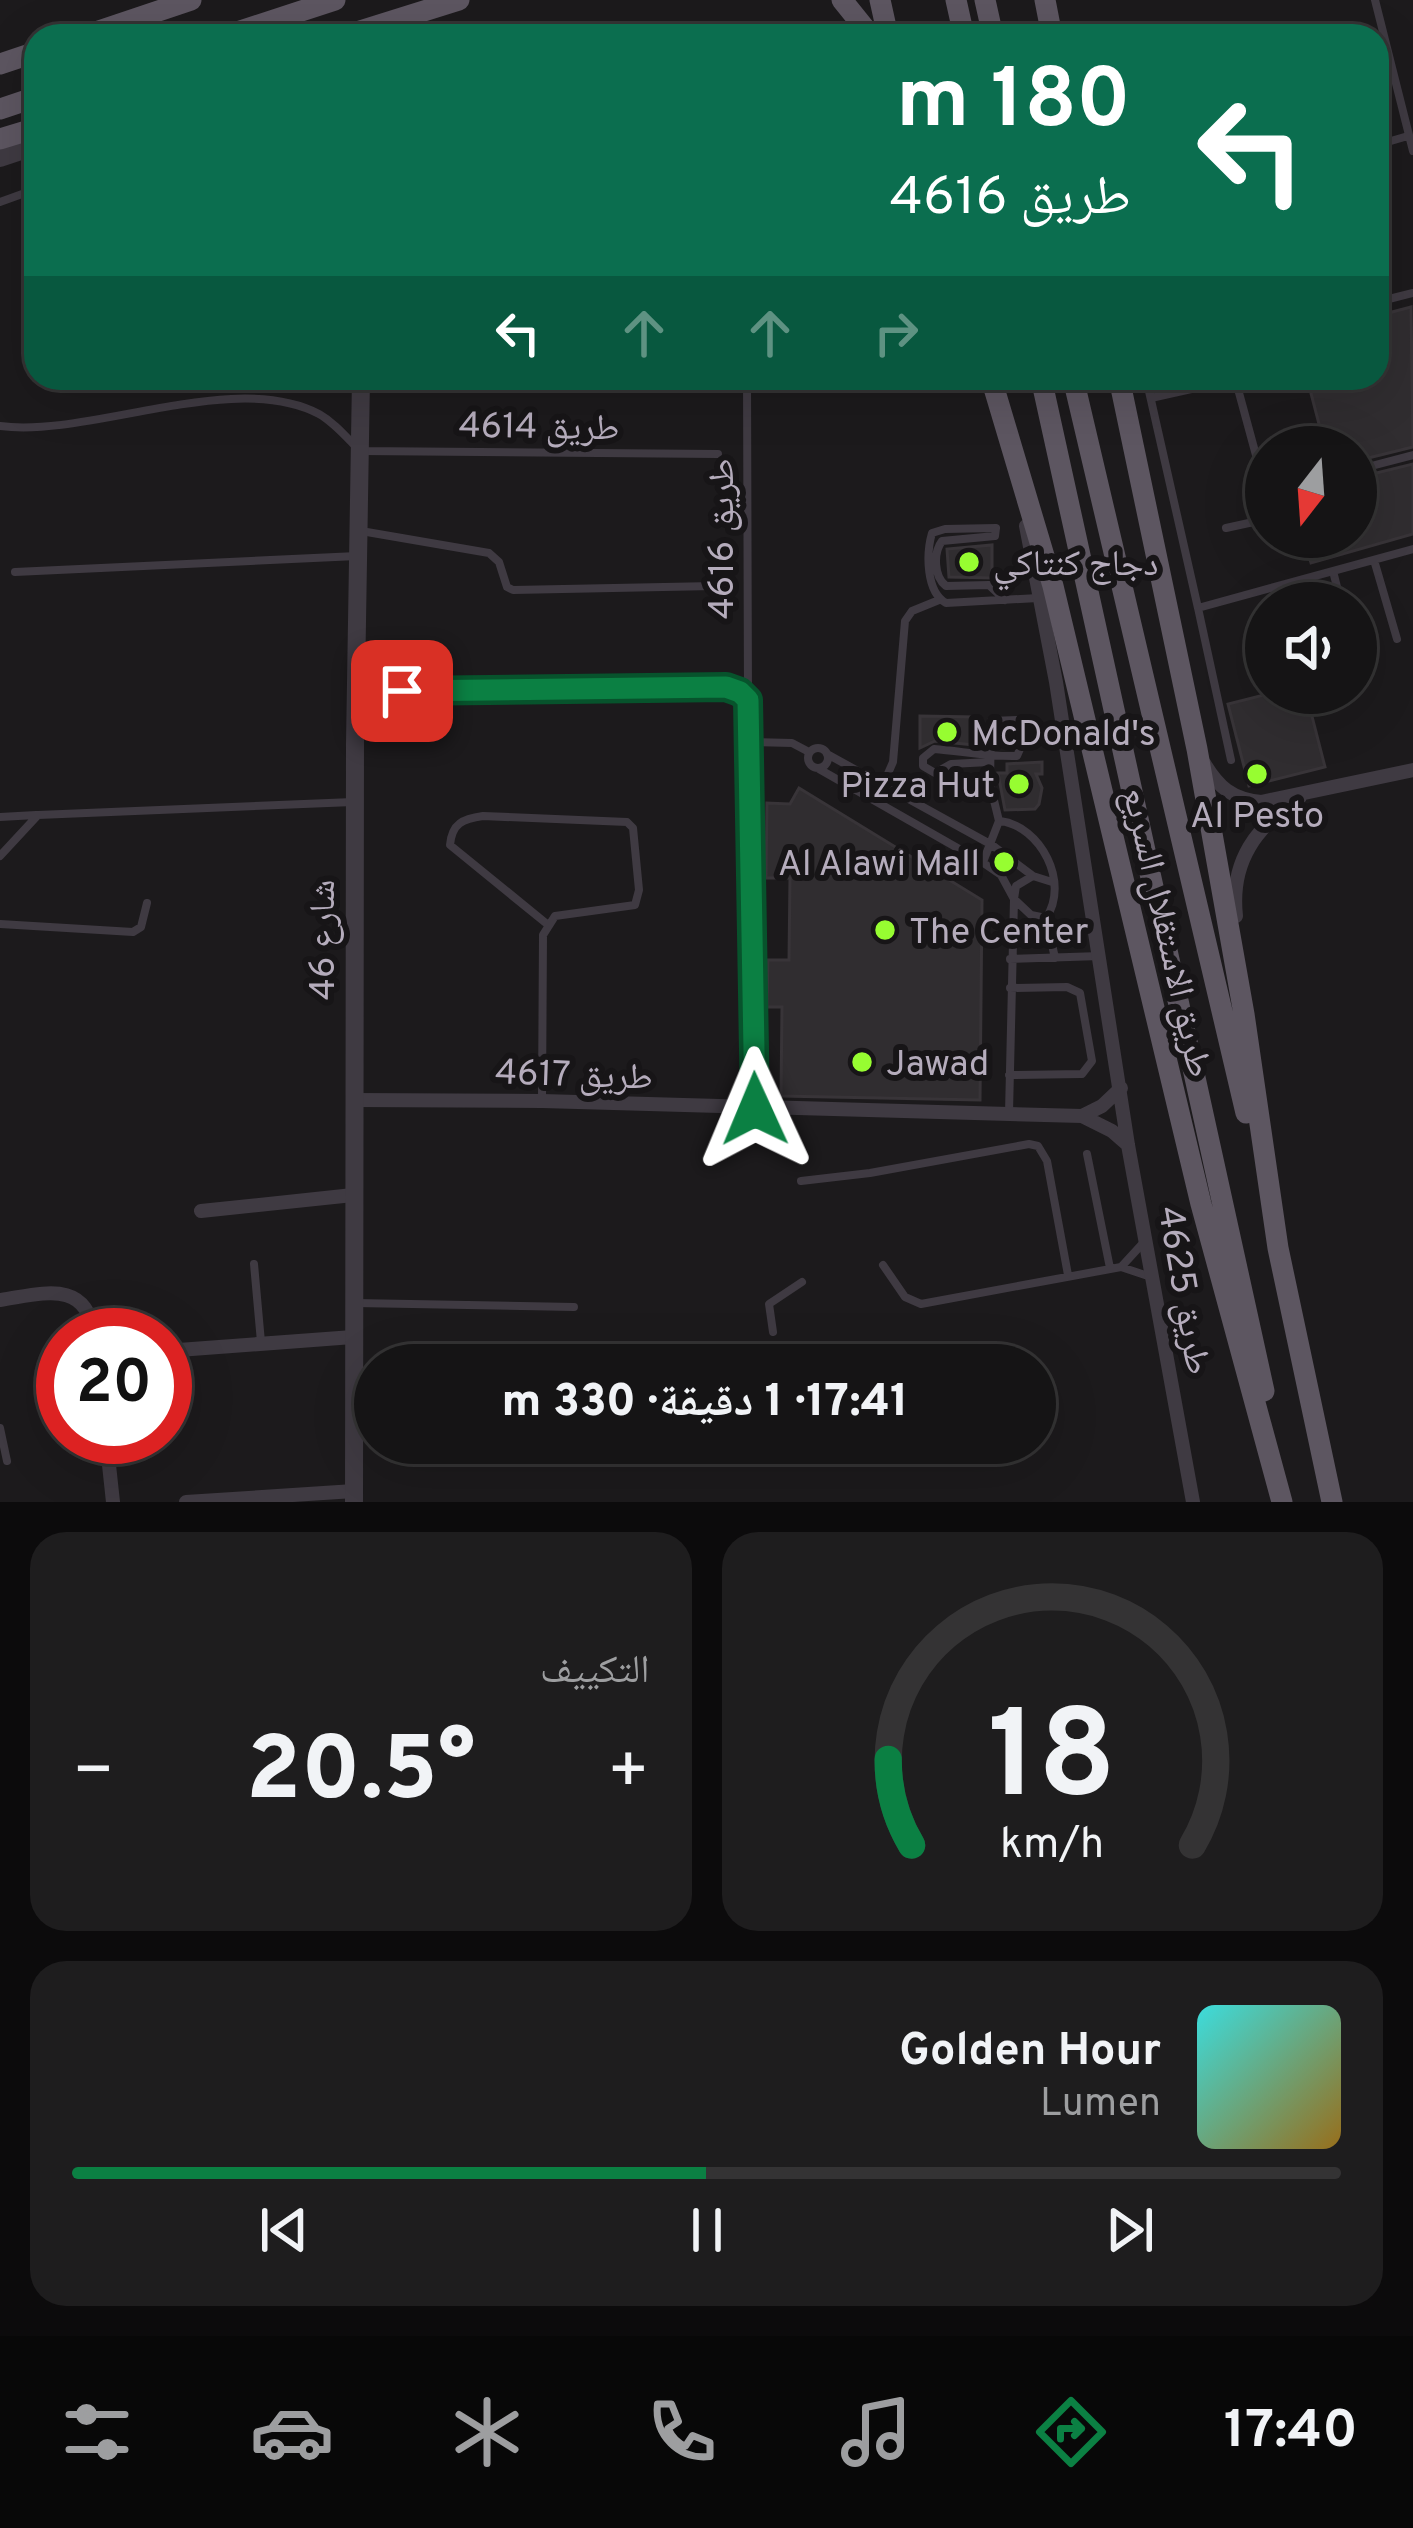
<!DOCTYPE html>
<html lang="ar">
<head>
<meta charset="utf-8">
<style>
	body { margin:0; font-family:Overpass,"Noto Naskh Arabic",sans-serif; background:#1e1d1e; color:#f1f3f6; direction:rtl; height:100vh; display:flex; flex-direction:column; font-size:45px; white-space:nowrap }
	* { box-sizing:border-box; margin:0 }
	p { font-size:39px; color:#9d9ea0 }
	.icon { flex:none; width:66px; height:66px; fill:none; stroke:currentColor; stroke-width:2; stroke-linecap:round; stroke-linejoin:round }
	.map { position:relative; height:1502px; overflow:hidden; direction:ltr }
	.drawer { display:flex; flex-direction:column; gap:30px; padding:30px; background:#0c0b0c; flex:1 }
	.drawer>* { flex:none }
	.banner { position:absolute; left:24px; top:24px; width:1365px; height:366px; border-radius:36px; box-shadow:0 12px 48px #0002,0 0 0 3px #343334; direction:rtl; background:#0b6e4f; color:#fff; overflow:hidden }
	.needle { width:78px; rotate:197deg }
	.tools { position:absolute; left:1245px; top:426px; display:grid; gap:24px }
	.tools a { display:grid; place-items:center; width:132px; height:132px; border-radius:50%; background:#151415; box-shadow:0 12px 48px #0002,0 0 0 3px #343334; font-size:60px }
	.speed { position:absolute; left:36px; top:1308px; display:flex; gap:24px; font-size:60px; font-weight:700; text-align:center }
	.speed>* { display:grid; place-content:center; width:156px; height:156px; border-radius:50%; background:#151415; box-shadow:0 12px 48px #0002,0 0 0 3px #343334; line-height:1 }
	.speed .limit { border:18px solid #d22; background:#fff; color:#111 }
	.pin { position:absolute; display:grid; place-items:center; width:102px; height:102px; color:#fff; margin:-51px; border-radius:24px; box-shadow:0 6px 18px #0006 }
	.me { position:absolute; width:132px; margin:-66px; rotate:359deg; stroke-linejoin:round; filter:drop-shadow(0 0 9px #0008) }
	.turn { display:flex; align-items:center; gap:42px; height:252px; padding:0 60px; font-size:54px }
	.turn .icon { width:156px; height:156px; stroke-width:2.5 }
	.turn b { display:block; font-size:84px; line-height:102px }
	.lanes { display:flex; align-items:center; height:114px; padding:0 60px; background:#0003; justify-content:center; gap:60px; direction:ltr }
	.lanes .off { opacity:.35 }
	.big { font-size:90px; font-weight:800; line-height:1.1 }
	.drawer .card { flex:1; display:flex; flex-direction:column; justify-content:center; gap:18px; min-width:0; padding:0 42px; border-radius:36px; background:#1e1d1e }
	.drawer .dial { align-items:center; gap:0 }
	.dial svg { height:312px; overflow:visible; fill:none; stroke:#343334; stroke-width:7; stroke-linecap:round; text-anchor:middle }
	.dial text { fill:#f1f3f6; stroke:none }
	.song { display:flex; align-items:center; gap:36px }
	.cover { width:144px; height:144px; border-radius:18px; background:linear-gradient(135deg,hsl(180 70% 55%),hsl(40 70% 35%)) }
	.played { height:12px; border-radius:6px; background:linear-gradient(90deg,#0b8043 50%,#343334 50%) }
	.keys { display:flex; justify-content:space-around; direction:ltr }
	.heat { display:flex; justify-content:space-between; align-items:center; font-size:66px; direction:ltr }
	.drawer .tiles { flex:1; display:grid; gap:30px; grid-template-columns:1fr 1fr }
	.card:last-child { grid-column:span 2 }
	.trip { position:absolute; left:354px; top:1344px; width:702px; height:120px; border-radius:60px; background:#151415; box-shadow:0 12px 48px #0002,0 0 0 3px #343334; font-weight:800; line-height:120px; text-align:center; direction:rtl }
	.menu { display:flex; height:192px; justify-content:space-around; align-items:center; background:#080808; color:#9d9ea0 }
	.menu .icon { width:84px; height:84px }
	.menu .active { color:#0b8043 }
	.menu b { font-size:54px; color:#f1f3f6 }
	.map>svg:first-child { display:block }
</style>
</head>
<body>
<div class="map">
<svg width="1413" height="1502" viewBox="0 0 1413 1502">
	<rect width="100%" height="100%" fill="#1c1a1c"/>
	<path fill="#302d30" stroke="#383438" stroke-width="3" d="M1411,307l2,140 -57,14v-14h-31l-18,-69h70v-62z
		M1413,464v70l-102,29 -8,-26h53v-59z
		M992,545v33l-43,-1 -2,-28z
		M1272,693h34l19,74 -76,19 -21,-82z
		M920,716l55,1v28l-40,-4 -15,7z
		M1042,762v12h-6l6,14 -3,16 -4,5 -30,1 -7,-37h9v-9z
		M799,788l183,112 -2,200 -199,-4 1,-89h-15l1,-47h21l1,-82h-24l1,-75 23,1z"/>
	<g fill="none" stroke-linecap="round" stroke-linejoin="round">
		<path stroke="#3f3a42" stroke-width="8" d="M1375,0l38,151
			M1377,145l31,-9
			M0,202l36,-13
			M1377,302l36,-9
			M747,378l1,321
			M1146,378l52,230
			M1235,378l31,114
			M1151,398l85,-19
			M0,426c91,12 234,-57 319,-12 16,9 28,24 41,37l358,3
			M1356,470l57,-15
			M1226,528l32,-7 8,-7
			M361,531l128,22 10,9 8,25 6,3 201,-4
			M1374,560l23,79
			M1333,571l8,32
			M15,572l342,-16
			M1005,600l-16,-15 -43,1c-12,-9 -13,-33 -4,-45l53,-5 1,-8 -51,1 -13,4c-6,21 -6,59 14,70l92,-5
			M358,691l368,-4 14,6 8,7 7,408
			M749,742l43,1 17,9
			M808 758a10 10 0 1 1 20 0a10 10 0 1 1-20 0Z
			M827,754l165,91 41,31 19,6
			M1231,760l-33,-152 215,-59
			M819,769l163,93 19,13 13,24 -5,214
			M883,785l10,-23 12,-141 7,-10 27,-11
			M0,817l36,-2
			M1000,821c41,5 70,62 46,97l-34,17
			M0,856l38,-41 315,-13
			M983,862l16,-41 -9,-37 1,-63 26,-1 3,29 -3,7c-29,1 -56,-5 -83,-7l-11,9v8l12,7 16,-9 38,-2
			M1031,877l-15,9 -2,13 17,16 15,3 9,40
			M0,924l133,8 8,-5 6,-24
			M1010,959l90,-3
			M1009,1075l73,-1 10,-13 -12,-68 -13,-6 -57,1
			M542,1099l1,-164 12,-19 80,-11 4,-15 -6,-62 -6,-6 -144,-6c-20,3 -31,7 -33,29l97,79
			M1087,1154l23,114
			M801,1181l69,-8 159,-29 9,2 9,15 21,114
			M254,1264l7,78
			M883,1265l22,32 16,7 200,-37 30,10
			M1122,1266l22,-24
			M355,1303l219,4
			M773,1332l-4,-28 33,-22
			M0,1428l7,33"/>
		<path stroke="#3f3a42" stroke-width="14" d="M1026,526l30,156 72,463 65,357
			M1204,763c14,24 28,36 57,39l152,-32
			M1236,916c-6,-55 20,-89 64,-119
			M353,1100l189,1 540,15 30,15 16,14
			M1082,1116l20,-10 19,-18
			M201,1211l152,-16
			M0,1300c42,-6 87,-22 94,35
			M165,1351l188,-14
			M106,1437l7,65
			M186,1502l168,-11"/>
		<path stroke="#3f3a42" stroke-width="18" d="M0,158l36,-12
			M354,1502l1,-758 6,-366"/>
		<path stroke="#5d5661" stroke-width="21" d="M842,0l29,36
			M880,0l8,36
			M956,0l8,36
			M985,0l8,36
			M1045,0l7,36
			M84,36l107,-36
			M225,36l110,-36
			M344,36l115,-36
			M0,64l36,-12
			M0,109l36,-12
			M0,139l36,-11
			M991,378l62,208 148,618 81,298
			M1041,378l223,1013
			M1073,378l173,735
			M1119,378l78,371 47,265 34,234 54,254"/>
	</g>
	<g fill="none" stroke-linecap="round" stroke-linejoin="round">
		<g stroke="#07532c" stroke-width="30">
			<path id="route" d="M402,691l324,-4 14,5 8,8 7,409"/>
		</g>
		<use href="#route" stroke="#0b8043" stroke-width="21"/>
	</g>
	<g fill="#97fd31" stroke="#171517" stroke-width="4.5">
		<circle cx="969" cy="562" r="12"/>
		<circle cx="947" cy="732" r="12"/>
		<circle cx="1257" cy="774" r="12"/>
		<circle cx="1019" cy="784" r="12"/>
		<circle cx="1004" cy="862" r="12"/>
		<circle cx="885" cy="930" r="12"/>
		<circle cx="862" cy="1062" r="12"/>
	</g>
	<g text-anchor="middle" stroke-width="12" stroke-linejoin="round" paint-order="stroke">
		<g font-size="36" fill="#b5acbc" stroke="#171517">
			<text transform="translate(539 425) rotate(1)" y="13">طريق 4614</text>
			<text transform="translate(720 539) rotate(-90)" y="13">طريق 4616</text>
			<text transform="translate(1169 932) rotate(77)" y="13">طريق الاستقلال السريع</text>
			<text transform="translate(321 940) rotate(-90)" y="13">شارع 46</text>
			<text transform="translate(574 1073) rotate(2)" y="13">طريق 4617</text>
			<text transform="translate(1186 1290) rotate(80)" y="13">طريق 4625</text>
		</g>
		<g font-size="36" fill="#b5acbc" stroke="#171517" text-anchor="start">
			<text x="993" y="575">دجاج كنتاكي</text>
			<text x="971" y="745">McDonald's</text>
			<text x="995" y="797" text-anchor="end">Pizza Hut</text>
			<text x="1257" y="827" text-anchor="middle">Al Pesto</text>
			<text x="980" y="875" text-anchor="end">Al Alawi Mall</text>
			<text x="909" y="943">The Center</text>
			<text x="886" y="1075">Jawad</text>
		</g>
	</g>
</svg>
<div class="tools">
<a><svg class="needle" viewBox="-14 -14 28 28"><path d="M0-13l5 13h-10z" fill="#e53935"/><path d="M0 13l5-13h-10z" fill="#9d9ea0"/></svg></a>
<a><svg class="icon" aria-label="sound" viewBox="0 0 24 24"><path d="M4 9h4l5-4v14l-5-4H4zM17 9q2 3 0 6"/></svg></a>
</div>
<div class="speed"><div class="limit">20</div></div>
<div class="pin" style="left:402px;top:691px;background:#d93025"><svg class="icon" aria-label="arrive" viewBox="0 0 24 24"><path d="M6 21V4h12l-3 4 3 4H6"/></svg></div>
<svg class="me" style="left:755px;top:1109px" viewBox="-20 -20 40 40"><path d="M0-17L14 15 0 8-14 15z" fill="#0b8043" stroke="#fff" stroke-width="4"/></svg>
<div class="trip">17:41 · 1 دقيقة · 330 m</div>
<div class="banner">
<div class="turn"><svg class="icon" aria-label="left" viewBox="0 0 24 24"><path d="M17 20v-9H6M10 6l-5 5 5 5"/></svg><div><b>180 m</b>طريق 4616</div></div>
<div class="lanes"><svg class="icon" aria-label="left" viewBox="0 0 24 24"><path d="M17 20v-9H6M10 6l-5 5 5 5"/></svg><svg class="icon off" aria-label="ahead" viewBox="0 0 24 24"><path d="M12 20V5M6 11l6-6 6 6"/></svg><svg class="icon off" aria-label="ahead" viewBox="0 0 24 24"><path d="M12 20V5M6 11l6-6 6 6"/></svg><svg class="icon off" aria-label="right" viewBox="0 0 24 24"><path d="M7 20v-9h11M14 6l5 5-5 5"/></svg></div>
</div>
</div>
<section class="drawer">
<div class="tiles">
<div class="card dial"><svg viewBox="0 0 100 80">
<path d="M14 69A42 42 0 1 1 86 69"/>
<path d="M14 69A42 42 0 0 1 8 47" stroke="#0b8043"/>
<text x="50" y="56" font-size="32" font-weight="700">18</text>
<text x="50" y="72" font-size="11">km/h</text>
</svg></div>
<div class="card"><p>التكييف</p>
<div class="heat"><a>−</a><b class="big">20.5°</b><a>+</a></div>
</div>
<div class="card">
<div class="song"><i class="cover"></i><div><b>Golden Hour</b><p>Lumen</p></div></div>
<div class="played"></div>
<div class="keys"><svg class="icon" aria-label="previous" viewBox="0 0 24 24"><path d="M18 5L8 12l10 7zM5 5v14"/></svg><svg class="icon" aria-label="pause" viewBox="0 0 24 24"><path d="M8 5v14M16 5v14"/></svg><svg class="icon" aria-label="next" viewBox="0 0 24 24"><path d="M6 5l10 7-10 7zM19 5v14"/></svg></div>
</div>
</div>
</section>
<nav class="menu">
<b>17:40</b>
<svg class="icon active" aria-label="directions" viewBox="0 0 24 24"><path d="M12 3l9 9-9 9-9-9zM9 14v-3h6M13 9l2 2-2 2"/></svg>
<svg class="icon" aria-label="music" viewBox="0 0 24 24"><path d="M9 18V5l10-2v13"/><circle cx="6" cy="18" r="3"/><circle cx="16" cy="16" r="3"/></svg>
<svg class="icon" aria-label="phone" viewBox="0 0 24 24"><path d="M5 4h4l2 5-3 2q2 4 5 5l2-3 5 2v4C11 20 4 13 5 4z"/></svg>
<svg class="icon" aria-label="climate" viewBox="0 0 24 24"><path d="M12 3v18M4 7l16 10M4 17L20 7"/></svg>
<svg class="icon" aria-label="car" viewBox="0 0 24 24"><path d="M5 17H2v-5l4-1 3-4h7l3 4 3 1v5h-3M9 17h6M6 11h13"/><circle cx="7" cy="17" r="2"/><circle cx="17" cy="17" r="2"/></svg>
<svg class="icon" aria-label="filters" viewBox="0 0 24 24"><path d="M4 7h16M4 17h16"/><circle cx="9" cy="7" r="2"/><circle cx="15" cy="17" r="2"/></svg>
</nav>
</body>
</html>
